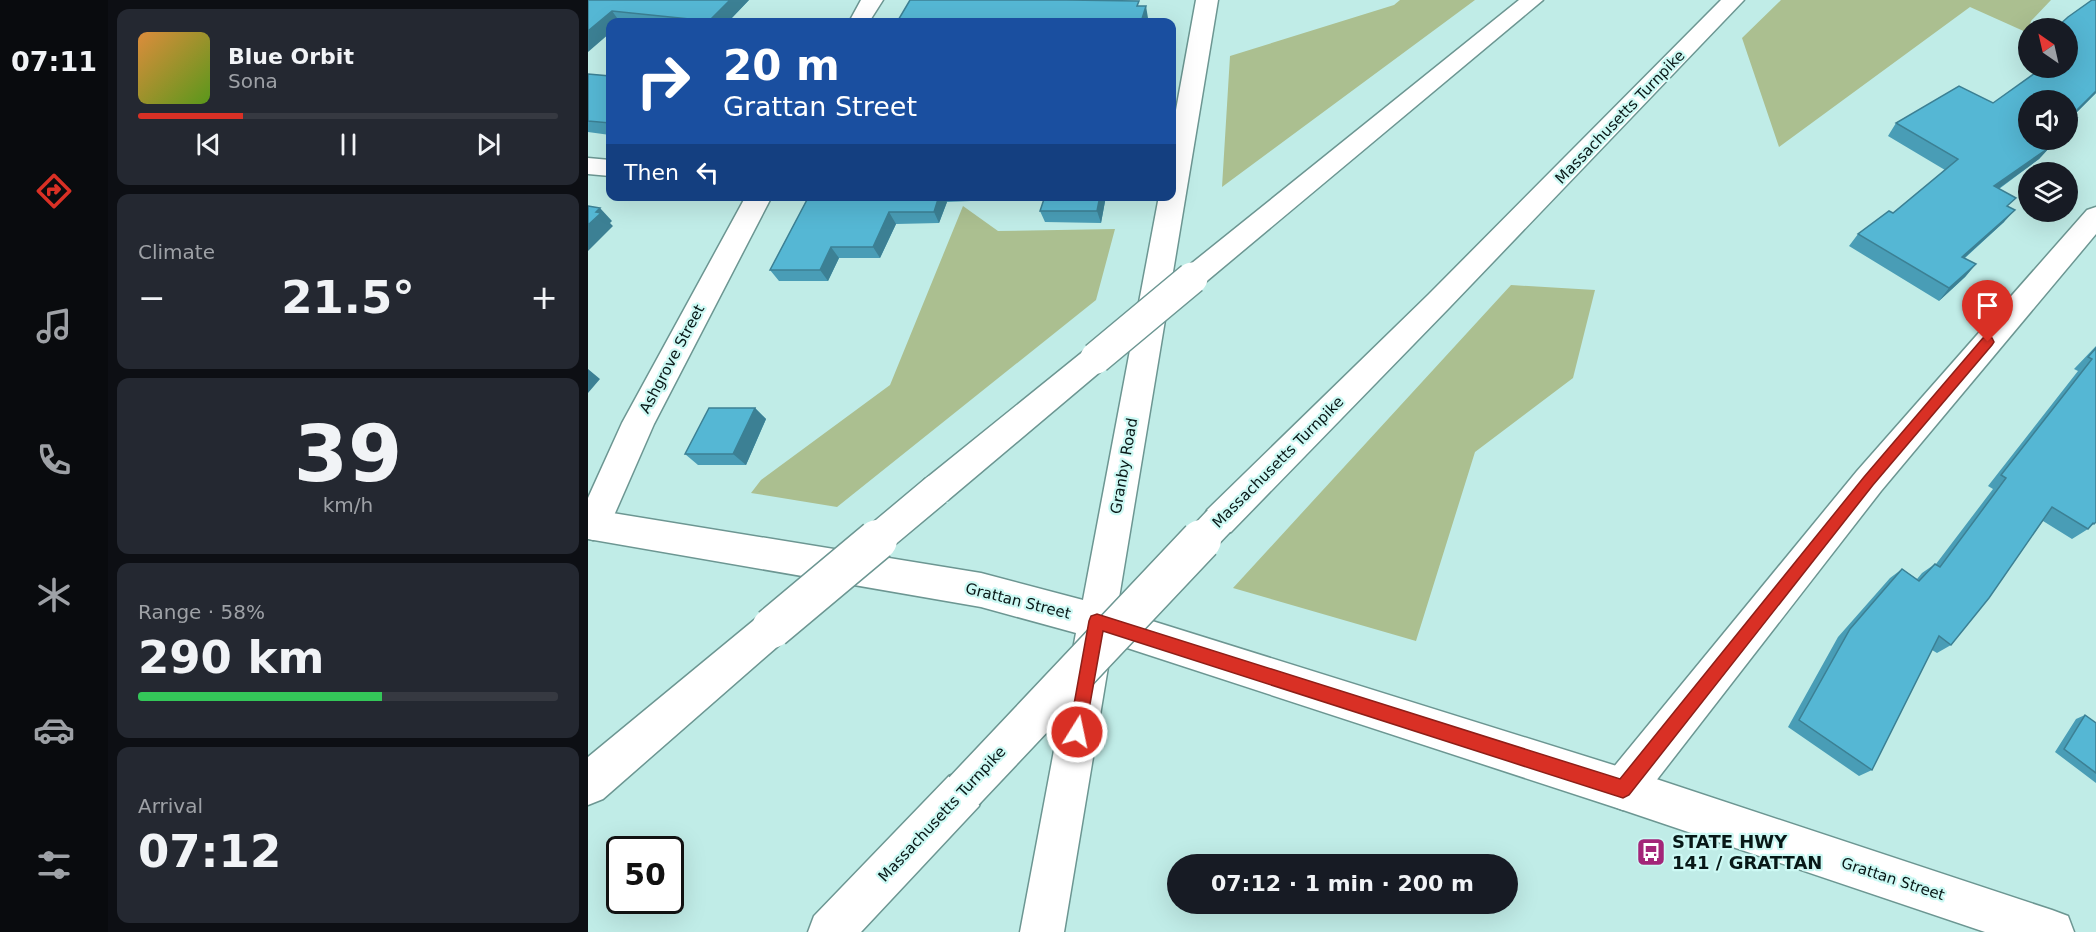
<!DOCTYPE html>
<html lang="en">
<head>
<meta charset="utf-8">
<style>
	body { margin:0; font-family:"DejaVu Sans",sans-serif; background:#242831; color:#f1f3f6; height:100vh; display:flex; flex-direction:column; font-size:22px; white-space:nowrap }
	* { box-sizing:border-box; margin:0 }
	p { font-size:20px; color:#9ea1a6 }
	.icon { flex:none; width:33px; height:33px; fill:none; stroke:currentColor; stroke-width:2; stroke-linecap:round; stroke-linejoin:round }
	.map { position:relative; flex:1; overflow:hidden }
	.details { display:flex; flex-direction:column; gap:9px; padding:9px; background:#0d0f14; width:480px }
	.details>* { flex:none }
	.top-card { position:absolute; left:18px; top:18px; width:570px; height:183px; border-radius:12px; box-shadow:0 6px 24px #0002; background:#1a4fa0; color:#fff; overflow:hidden }
	.needle { width:39px; rotate:326deg }
	.controls { position:absolute; left:1430px; top:18px; display:grid; gap:12px }
	.controls a { display:grid; place-items:center; width:60px; height:60px; border-radius:50%; background:#171b24; box-shadow:0 6px 24px #0002; font-size:30px }
	.speed { position:absolute; left:18px; top:836px; display:flex; gap:12px; font-size:30px; font-weight:700; text-align:center }
	.speed>* { display:grid; place-content:center; width:78px; height:78px; border-radius:50%; background:#171b24; box-shadow:0 6px 24px #0002; line-height:1 }
	.speed .limit { border:3px solid #111; border-radius:9px; background:#fff; color:#111 }
	.pin { position:absolute; display:grid; place-items:center; width:51px; height:51px; color:#fff; margin:-62px -26px; border-radius:50% 50% 50% 0; rotate:-45deg; box-shadow:0 0 6px #0007 }
	.pin .icon { rotate:45deg }
	.me { position:absolute; width:66px; margin:-33px; rotate:10deg; stroke-linejoin:round; filter:drop-shadow(0 0 4px #0008) }
	.turn { display:flex; align-items:center; gap:21px; height:126px; padding:0 18px; font-size:27px }
	.turn .icon { width:78px; height:78px; stroke-width:2.5 }
	.turn b { display:block; font-size:42px; line-height:51px }
	.then { display:flex; align-items:center; height:57px; padding:0 18px; background:#0003; gap:12px; font-size:22px }
	.big { font-size:45px; font-weight:700; line-height:1.1 }
	.details .card { flex:1; display:flex; flex-direction:column; justify-content:center; gap:9px; min-width:0; padding:0 21px; border-radius:12px; background:#242831 }
	.details .dial { align-items:center; gap:0 }
	.dial b { font-size:78px; line-height:1 }
	.song { display:flex; align-items:center; gap:18px }
	.cover { width:72px; height:72px; border-radius:9px; background:linear-gradient(135deg,hsl(30 70% 55%),hsl(90 70% 35%)) }
	.played { height:6px; border-radius:3px; background:linear-gradient(90deg,#d93025 25%,#363941 25%) }
	.keys { display:flex; justify-content:space-around; direction:ltr }
	.heat { display:flex; justify-content:space-between; align-items:center; font-size:33px; direction:ltr }
	.charge { height:9px; border-radius:4px; background:linear-gradient(90deg,#34c759 58%,#363941 0) }
	.trip { position:absolute; left:579px; top:854px; width:351px; height:60px; border-radius:30px; background:#171b24; box-shadow:0 6px 24px #0002; font-weight:700; line-height:60px; text-align:center }
	main { display:flex; flex:1; min-height:0 }
	.dock { display:flex; flex-direction:column; width:108px; justify-content:space-around; align-items:center; background:#090b0e; color:#9ea1a6 }
	.dock .icon { width:42px; height:42px }
	.dock .active { color:#d93025 }
	.dock b { font-size:27px; color:#f1f3f6 }
	.map>svg:first-child { display:block }
</style>
</head>
<body>
<main>
<nav class="dock">
<b>07:11</b>
<svg class="icon active" aria-label="directions" viewBox="0 0 24 24"><path d="M12 3l9 9-9 9-9-9zM9 14v-3h6M13 9l2 2-2 2"/></svg>
<svg class="icon" aria-label="music" viewBox="0 0 24 24"><path d="M9 18V5l10-2v13"/><circle cx="6" cy="18" r="3"/><circle cx="16" cy="16" r="3"/></svg>
<svg class="icon" aria-label="phone" viewBox="0 0 24 24"><path d="M5 4h4l2 5-3 2q2 4 5 5l2-3 5 2v4C11 20 4 13 5 4z"/></svg>
<svg class="icon" aria-label="climate" viewBox="0 0 24 24"><path d="M12 3v18M4 7l16 10M4 17L20 7"/></svg>
<svg class="icon" aria-label="car" viewBox="0 0 24 24"><path d="M5 17H2v-5l4-1 3-4h7l3 4 3 1v5h-3M9 17h6M6 11h13"/><circle cx="7" cy="17" r="2"/><circle cx="17" cy="17" r="2"/></svg>
<svg class="icon" aria-label="filters" viewBox="0 0 24 24"><path d="M4 7h16M4 17h16"/><circle cx="9" cy="7" r="2"/><circle cx="15" cy="17" r="2"/></svg>
</nav>
<section class="details">
<div class="card">
<div class="song"><i class="cover"></i><div><b>Blue Orbit</b><p>Sona</p></div></div>
<div class="played"></div>
<div class="keys"><svg class="icon" aria-label="previous" viewBox="0 0 24 24"><path d="M18 5L8 12l10 7zM5 5v14"/></svg><svg class="icon" aria-label="pause" viewBox="0 0 24 24"><path d="M8 5v14M16 5v14"/></svg><svg class="icon" aria-label="next" viewBox="0 0 24 24"><path d="M6 5l10 7-10 7zM19 5v14"/></svg></div>
</div>
<div class="card"><p>Climate</p>
<div class="heat"><a>−</a><b class="big">21.5°</b><a>+</a></div>
</div>
<div class="card dial"><b>39</b><p>km/h</p></div>
<div class="card"><p>Range · 58%</p><b class="big">290 km</b><div class="charge"></div></div>
<div class="card"><p>Arrival</p><b class="big">07:12</b></div>
</section>
<div class="map">
<svg width="1508" height="932" viewBox="0 0 1508 932">
	<rect width="100%" height="100%" fill="#c0ece7"/>
	<path fill="#abbf90" d="M812,0h75l-253,187 8,-131 164,-51z
		M1193,0h270l-20,21 -3,12 -58,-26 -191,140 -37,-109z
		M375,206l35,25 117,-2 -19,71 -259,207 -86,-14 10,-13 129,-95z
		M923,285l84,5 -22,88 -98,74 -59,189 -183,-53z"/>
	<g fill="none" stroke-linecap="round" stroke-linejoin="round">
		<g stroke="#6c9692" stroke-width="3">
			<path id="street" d="M273,0h22l-14,22h-20z
				M0,158l22,2v16l-22,-2z
				M158,196h26l-118,228 -49,112 -12,4 -5,-2v-40l34,-75z
				M1508,207v27l-215,257 -243,313 -15,6 -15,-6 -6,-15 6,-15 249,-303 230,-261z"/>
		</g>
		<g stroke="#6c9692" stroke-width="3">
			<path id="secondary" d="M608,0h22l-101,610 506,158 429,142 16,6 6,16h-89l-362,-122 -511,-167 -48,289h-44l56,-299 -95,-26 -393,-68v-30l393,64 102,27 76,-404h13v-64z"/>
		</g>
		<g stroke="#6c9692" stroke-width="3">
			<path id="highway" d="M931,0h24l-341,285 -10,3 -10,-3 -4,-7 4,-7z
				M1133,0h23l-295,308 -218,224 -12,4 -12,-4 -5,-11 5,-11 222,-216z
				M508,346l11,4 4,8 -4,8 -159,134 -12,4 -12,-4 -5,-10 5,-10 161,-130z
				M184,610l13,6 6,12 -6,12 -182,159 -15,6v-48l171,-141z
				M376,770l15,6 6,15 -6,15 -118,126h-53l6,-16 135,-140z"/>
		</g>
		<use href="#street" fill="#fff" fill-rule="evenodd"/>
		<use href="#secondary" fill="#fff" fill-rule="evenodd"/>
		<use href="#highway" fill="#fff" fill-rule="evenodd"/>
		<g stroke="#6c9692" stroke-width="34" stroke-linecap="butt">
			<path id="highway-bridge-far1" d="M508,358l96,-80
				M287,541l61,-51
				M612,541l19,-20"/>
		</g>
		<g stroke="#6c9692" stroke-width="43" stroke-linecap="butt">
			<path id="highway-bridge" d="M184,628l105,-88
				M376,791l237,-251"/>
		</g>
		<use href="#highway-bridge-far1" stroke="#fff" stroke-width="31"/>
		<use href="#highway-bridge" stroke="#fff" stroke-width="40"/>
	</g>
	<path fill="#499db6" d="M0,0h161l-21,22h-118z
		M0,74l22,2v59l-22,-3z
		M1508,93l-23,23 -45,24h27l-8,6 3,1 -11,12 -40,30 10,18 -5,15 -39,36 11,6 -11,13 -26,24 -90,-55 9,-12 35,-21 52,-43 -57,-34 8,-13 97,-20z
		M221,196h297l-5,27 -56,-1 -5,-11 4,-10h-3l-1,-3 -93,4 -8,21 -43,1 -16,34h-41l-11,23h-49l-9,-11z
		M1508,346v176l-8,7 -16,10 -29,-18 -92,124 -14,8 -5,-3 -60,120 -13,6 -71,-49 50,-90 52,-59 12,-9 15,10 5,-6 13,-9h1l57,-75 -5,-3 90,-115 -4,-2z
		M167,408l11,11 -20,46h-48l-13,-11z
		M1497,715l11,8v60l-41,-31 21,-33z"/>
	<path fill="#3c8094" d="M142,0h19l-21,22h-17l-2,-1z
		M558,6l2,12 -1,4h-6z
		M24,11l8,11h-10v11l-22,19v-21z
		M1508,91v2l-29,29 4,-6z
		M1489,118l-10,12v-4z
		M1461,140h6l-22,16 11,-12z
		M1462,147l-11,12 -55,40 10,-13z
		M351,196h5l3,6 -8,21 -5,-11z
		M512,196h6l-5,27 -4,-12z
		M12,208l12,13 -2,2 3,3 -25,25v-26l8,-13z
		M1427,210l-11,12 -52,47 10,-12z
		M301,212l7,12 -16,34 -7,-11z
		M243,247l8,11 -11,23 -8,-11z
		M1388,264l-11,13 -26,24 10,-13z
		M0,369l12,10 -12,14z
		M167,408l11,11 -20,46 -13,-11z"/>
	<path fill="#55b7d4" stroke="#3c8094" stroke-width="1.5" d="M0,0h142l-21,21 -97,-10 -24,20z
		M322,0h156l73,1 -2,5h9l-5,16h-244z
		M1504,0h4v91l-25,25 6,2 -10,8v-26h-39v40h21l-5,4 6,3 -56,39 22,12 -9,8 8,4 -53,47 14,7 -27,24 -91,-54 31,-23 4,2 65,-54 -62,-36 63,-37 34,17 49,-35h25v-40h-11l12,-11z
		M0,74l22,2v47l-22,-2z
		M221,196h130l-5,16h-45l-16,35h-42l-11,23h-50z
		M457,196h55l-3,15h-57z
		M0,206l12,2 -4,4 5,1 -13,12z
		M1508,348v174l-2,2 -1,-1 -5,6 -36,-22 -63,91 -38,47 -12,-9 -67,134 -73,-50 51,-91 52,-60 17,12 16,-17 5,3 66,-89 -5,-3 91,-116 -4,-2z
		M121,408h46l-22,46h-48z
		M1497,715l11,8v50l-32,-24z"/>
	<path fill="#d93025" stroke="#8d1f18" stroke-width="1.5" d="M1400,337l4,1 2,4 -2,3 -119,140 -244,310 -6,3 -520,-167 -18,101 -2,6 -6,3 -6,-3 -2,-6 20,-111 2,-5 6,-2 523,165 244,-302 119,-139z"/>
	<defs>
		<g id="bus-square" transform="scale(1.5)"><rect x="-9" y="-9" width="18" height="18" rx="4" fill="#a32578" stroke="#cdf9f4"/><path d="M-5-6H5V4H4V6H2V4H-2V6H-4V4H-5ZM-3.5-4V0h7V-4ZM-3.5 1.2v1.5H-2V1.2ZM2 1.2v1.5H3.5V1.2Z" fill="#fff"/></g>
	</defs>
	<g fill-rule="evenodd">
		<use href="#bus-square" x="1063" y="852"/>
	</g>
	<g text-anchor="middle" stroke-width="4.5" stroke-linejoin="round" paint-order="stroke">
		<g font-size="15" fill="#081817" stroke="#cdf9f4">
			<text transform="translate(1032 117) rotate(-46)" y="5">Massachusetts Turnpike</text>
			<text transform="translate(84 359) rotate(-62)" y="5">Ashgrove Street</text>
			<text transform="translate(690 462) rotate(-45)" y="5">Massachusetts Turnpike</text>
			<text transform="translate(536 466) rotate(-80)" y="5">Granby Road</text>
			<text transform="translate(430 601) rotate(14)" y="5">Grattan Street</text>
			<text transform="translate(354 814) rotate(-47)" y="5">Massachusetts Turnpike</text>
			<text transform="translate(1305 879) rotate(18)" y="5">Grattan Street</text>
		</g>
		<g font-size="18" font-weight="bold" fill="#081817" stroke="#cdf9f4" text-anchor="start">
			<text x="1084" y="848">STATE HWY<tspan x="1084" dy="21">141 / GRATTAN</tspan></text>
		</g>
	</g>
</svg>
<div class="controls">
<a><svg class="needle" viewBox="-14 -14 28 28"><path d="M0-13l5 13h-10z" fill="#e53935"/><path d="M0 13l5-13h-10z" fill="#9ea1a6"/></svg></a>
<a><svg class="icon" aria-label="sound" viewBox="0 0 24 24"><path d="M4 9h4l5-4v14l-5-4H4zM17 9q2 3 0 6"/></svg></a>
<a><svg class="icon" aria-label="layers" viewBox="0 0 24 24"><path d="M12 4l9 5-9 5-9-5zM3 14l9 5 9-5"/></svg></a>
</div>
<div class="speed"><div class="limit">50</div></div>
<div class="pin" style="left:1400px;top:342px;background:#d93025"><svg class="icon" aria-label="arrive" viewBox="0 0 24 24"><path d="M6 21V4h12l-3 4 3 4H6"/></svg></div>
<svg class="me" style="left:489px;top:732px" viewBox="-20 -20 40 40"><circle r="17" fill="#d93025" stroke="#fff" stroke-width="3"/><path d="M0-11L8 9 0 5-8 9z" fill="#fff"/></svg>
<div class="trip">07:12 · 1 min · 200 m</div>
<div class="top-card">
<div class="turn"><svg class="icon" aria-label="right" viewBox="0 0 24 24"><path d="M7 20v-9h11M14 6l5 5-5 5"/></svg><div><b>20 m</b>Grattan Street</div></div>
<div class="then">Then<svg class="icon" aria-label="left" viewBox="0 0 24 24"><path d="M17 20v-9H6M10 6l-5 5 5 5"/></svg></div>
</div>
</div>
</main>
</body>
</html>
